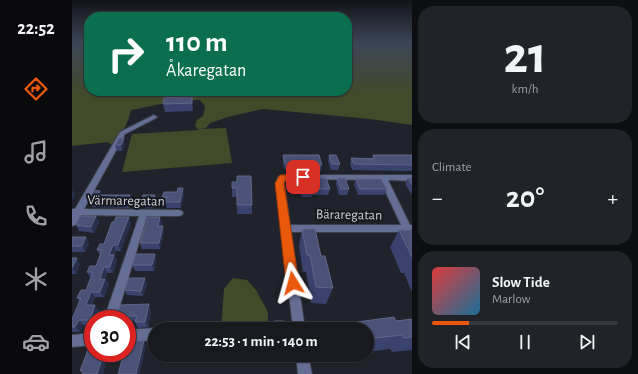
<!DOCTYPE html>
<html lang="en">
<head>
<meta charset="utf-8">
<style>
	body { margin:0; font-family:"Alegreya Sans",sans-serif; background:#212329; color:#f1f3f6; height:100vh; display:flex; flex-direction:column; font-size:15px; white-space:nowrap }
	* { box-sizing:border-box; margin:0 }
	p { font-size:13px; color:#9fa1a5 }
	.icon { flex:none; width:22px; height:22px; fill:none; stroke:currentColor; stroke-width:2; stroke-linecap:round; stroke-linejoin:round }
	.map { position:relative; flex:1; overflow:hidden }
	.sheet { display:flex; flex-direction:column; gap:6px; padding:6px; background:#0d0e12; width:226px }
	.sheet>* { flex:none }
	.top-card { position:absolute; left:12px; top:12px; width:268px; height:84px; border-radius:16px; box-shadow:0 1px 3px #0004,0 0 0 1px #36383e; background:#0b6e4f; color:#fff; overflow:hidden }
	.speed { position:absolute; left:12px; top:310px; display:flex; gap:8px; font-size:20px; font-weight:700; text-align:center }
	.speed>* { display:grid; place-content:center; width:52px; height:52px; border-radius:50%; background:#181a20; box-shadow:0 1px 3px #0004,0 0 0 1px #36383e; line-height:1 }
	.speed .limit { border:6px solid #d22; background:#fff; color:#111 }
	.pin { position:absolute; display:grid; place-items:center; width:34px; height:34px; color:#fff; margin:-17px; border-radius:8px; box-shadow:0 2px 6px #0006 }
	.me { position:absolute; width:44px; margin:-22px; rotate:352deg; stroke-linejoin:round; filter:drop-shadow(0 0 3px #0008) }
	.turn { display:flex; align-items:center; gap:14px; height:84px; padding:0 16px; font-size:18px }
	.turn .icon { width:52px; height:52px; stroke-width:2.5 }
	.turn b { display:block; font-size:28px; line-height:34px }
	.big { font-size:30px; font-weight:600; line-height:1.1 }
	.sheet .card { flex:1; display:flex; flex-direction:column; justify-content:center; gap:6px; min-width:0; padding:0 14px; border-radius:16px; background:#212329 }
	.sheet .dial { align-items:center; gap:0 }
	.dial b { font-size:52px; line-height:1 }
	.song { display:flex; align-items:center; gap:12px }
	.cover { width:48px; height:48px; border-radius:6px; background:linear-gradient(135deg,hsl(0 70% 55%),hsl(200 70% 35%)) }
	.played { height:4px; border-radius:2px; background:linear-gradient(90deg,#ea580c 20%,#36383e 20%) }
	.keys { display:flex; justify-content:space-around; direction:ltr }
	.heat { display:flex; justify-content:space-between; align-items:center; font-size:22px; direction:ltr }
	.trip { position:absolute; left:76px; top:322px; width:226px; height:40px; border-radius:20px; background:#181a20; box-shadow:0 1px 3px #0004,0 0 0 1px #36383e; font-weight:600; line-height:40px; text-align:center }
	main { display:flex; flex:1; min-height:0 }
	.dock { display:flex; flex-direction:column; width:72px; justify-content:space-around; align-items:center; background:#0a0a0d; color:#9fa1a5 }
	.dock .icon { width:28px; height:28px }
	.dock .on { color:#ea580c }
	.dock b { font-size:18px; color:#f1f3f6 }
	.map>svg:first-child { display:block }
</style>
</head>
<body>
<main>
<nav class="dock">
<b>22:52</b>
<svg class="icon on" aria-label="directions" viewBox="0 0 24 24"><path d="M12 3l9 9-9 9-9-9zM9 14v-3h6M13 9l2 2-2 2"/></svg>
<svg class="icon" aria-label="music" viewBox="0 0 24 24"><path d="M9 18V5l10-2v13"/><circle cx="6" cy="18" r="3"/><circle cx="16" cy="16" r="3"/></svg>
<svg class="icon" aria-label="phone" viewBox="0 0 24 24"><path d="M5 4h4l2 5-3 2q2 4 5 5l2-3 5 2v4C11 20 4 13 5 4z"/></svg>
<svg class="icon" aria-label="climate" viewBox="0 0 24 24"><path d="M12 3v18M4 7l16 10M4 17L20 7"/></svg>
<svg class="icon" aria-label="car" viewBox="0 0 24 24"><path d="M5 17H2v-5l4-1 3-4h7l3 4 3 1v5h-3M9 17h6M6 11h13"/><circle cx="7" cy="17" r="2"/><circle cx="17" cy="17" r="2"/></svg>
</nav>
<div class="map">
<svg width="340" height="374" viewBox="0 0 340 374">
	<rect width="100%" height="100%" fill="#20232b"/>
	<path fill="#414a29" d="M0,43h17v48h258v-48h65v82l-42,-6 -107,-10 -35,8 -18,6 -4,5 -6,1 26,-1 6,35 -110,9 10,-38 67,-4 -4,-4 2,-6 6,-4 2,-10 -5,-6h-20l-43,9 -6,1c-3,12 -6,20 -15,27v4l-4,4 -4,-3 -36,4z
		M161,278l14,2 9,10 12,22 -1,17h-46l3,-40z"/>
	<g fill="none" stroke-linecap="round" stroke-linejoin="round">
		<g stroke="#3c3f47" stroke-width="2">
			<path id="minor" d="M82,115l3,2 -1,1 -31,16 -41,75 95,1 3,1 1,2 -1,2 -3,1h-32l-31,103h-12l35,-103 -58,-1 -6,10 -3,1v-17h3l45,-77z
				M218,175h122v6l-24,-1 22,45h2v19l-3,-1 -5,-11h-113l14,97h-12l-17,-146 2,-6zM218,179l90,1 21,45h-111l-6,-42v-2z
				M82,328l3,1h-2v11l-28,2v-12z
				M21,333v12l-21,2v-12z
				M224,355h12l4,19h-14z"/>
		</g>
		<use href="#minor" fill="#646e95" fill-rule="evenodd"/>
	</g>
	<path fill="#39436d" d="M120,96l1,15 -28,1 -2,-8z
		M53,144l-3,7h-5l-2,-6z
		M211,155l39,10 -1,6h-23l-1,-1 -13,-1 -1,-9z
		M257,155l11,9 -2,6h-7l-3,-9z
		M301,155h39v16l-60,-1 -2,-6 1,-6h21z
		M229,178l29,11 -2,6h-16l-1,2h-9l-2,-13z
		M265,178l12,11 -2,6h-8l-3,-11z
		M336,178h4v17l-7,-11z
		M284,179l31,10 -3,6h-26l-4,-11z
		M160,182l20,23v9h-15v-17h-5z
		M112,194l-3,14h-14l-2,-5h-1l-2,-6z
		M30,195l30,6 -3,7 -38,-1 -3,-6z
		M68,201h17l-3,7 -12,-1z
		M24,216l3,6 -5,11 -15,-2 -3,-6z
		M90,222l-1,4 3,6 -4,17h-18l-2,-6z
		M59,223l-10,28h-5l-2,4 3,6 -4,12h-6l-2,6 4,5 -5,13h-9l-3,8 7,6 -6,8v6h-10l-3,7h-8v-13l8,-17 -3,-4 9,-8 5,-12 -4,-6 9,-6 4,-11 -3,-5z
		M230,229l19,27 12,32 -7,16 -15,-1 -5,-31h-3l-4,-26z
		M327,230h13v62l-8,-19h-3l-11,-26z
		M0,237h14l3,6 -4,9h-13z
		M83,254l1,6 -2,11h-19l-3,-6z
		M0,258l8,6 -4,10h-4z
		M75,284l-4,12 -16,-1 -3,-5z
		M79,310l-3,17 -10,1 -3,-6v-1l-8,1v-3h-9l-1,-3z
		M340,319v31l-20,2 -2,-3 -23,3v-23h-34l2,-4 61,-4z
		M205,355h11v8h-11z
		M261,355h14l-13,2z"/>
	<path fill="#28304e" d="M52,138l1,6 -3,7 -1,-6z
		M111,188l1,6 -3,14 -1,-6z
		M0,189l3,6 -3,5z
		M28,191l3,6 -5,-2z
		M58,195l2,6 -3,7 -2,-6z
		M83,195l2,6 -3,7 -1,-6z
		M24,216l3,6 -5,11 -3,-6z
		M57,217l2,6 -10,28 -3,-6z
		M88,217l2,5 -3,10 -1,-6z
		M91,226l1,6 -4,17 -1,-6z
		M14,237l3,6 -4,9 -3,-6z
		M41,245l3,6 -5,10 -2,-6z
		M83,254l1,6 -2,11 -2,-6z
		M42,255l3,6 -4,12 -3,-6z
		M5,258l3,6 -4,10 -4,-6z
		M32,267l3,6 -4,11 -3,-5z
		M73,278l2,6 -4,12 -2,-5z
		M33,279l4,5 -5,13 -4,-5z
		M19,292l4,5 -6,14 -3,-6z
		M77,304l2,6 -3,17 -3,-5z
		M23,305l4,6 -3,8h-3v6l-3,-5z
		M7,320l4,5 -3,7 -5,-5z
		M72,341l2,5 -6,28h-4z
		M25,353h4l1,2 -3,9 -4,-5z
		M30,359l4,5 -3,10h-6z"/>
	<path fill="#4a5278" stroke="#5f6687" d="M120,96v7l-29,1 1,-6z
		M47,138h5l-3,7h-6z
		M211,155h36l3,10h-23l-1,-1h-13z
		M257,155h7l4,9h-8z
		M301,155h39v10l-58,-1 -3,-6 24,1z
		M165,176h14l1,29h-15v-17h-5v-6h5z
		M229,178h25l4,11h-18v2h-9z
		M265,178h8l4,11h-8z
		M336,178h4v7z
		M284,179h25l6,10h-27z
		M106,188h5l-3,14h-15l2,-5h-5l2,-5h13z
		M22,190l6,1 -2,4h32l-3,7 -39,-1z
		M71,195h12l-2,7 -13,-1z
		M8,216h16l-5,11 -15,-2z
		M44,217h13l-11,28h-5l-4,10h5l-4,12h-6l-4,12h5l-5,13h-9l-5,13h9l-5,15h-11l-4,7h-3v-8l9,-21h-4l4,-8h5l7,-18h-6l3,-6h6l6,-16h-5l3,-6h4l8,-22h2z
		M76,217h12l-2,9h5l-4,17h-19z
		M230,229h13l6,27h4l8,32 -17,-1 -6,-32h-3z
		M327,230h13v27z
		M0,237h14l-4,9h-10z
		M64,254h19l-3,11h-20z
		M0,258h5l-5,10z
		M57,278h16l-4,13 -17,-1z
		M77,304l-4,18h-10l2,-6h-20l3,-11z
		M322,317l2,4 16,-2v18l-8,1 -2,-3 -35,4v-10h-30l-2,-4z
		M202,321h10l1,8h-10z
		M62,341h10l-8,33h-18l6,-21h3v-1h4z
		M16,350h5v3h4l-2,6h7l-5,15h-15l1,-3h-3z
		M205,355h11v6h-10z"/>
	<linearGradient id="sky" x2="0" y2="1"><stop stop-color="#121318"/><stop offset="0.45" stop-color="#3c4555"/><stop offset="1" stop-color="#3c4555" stop-opacity="0"/></linearGradient>
	<rect width="340" height="95" fill="url(#sky)"/>
	<path fill="#ea580c" stroke="#983908" d="M231,174l5,3 -2,2 -20,1 -2,3 15,100 -2,4 -4,1 -5,-1 -2,-4 -11,-100 5,-8z"/>
	<g text-anchor="middle" stroke-width="4" stroke-linejoin="round" paint-order="stroke">
		<g font-size="14" fill="#d0d1d7" stroke="#171921">
			<text transform="translate(54 200) rotate(1)" y="5">Värmaregatan</text>
			<text transform="translate(277 214) rotate(1)" y="5">Bäraregatan</text>
		</g>
	</g>
</svg>
<div class="speed"><div class="limit">30</div></div>
<div class="pin" style="left:231px;top:177px;background:#d93025"><svg class="icon" aria-label="arrive" viewBox="0 0 24 24"><path d="M6 21V4h12l-3 4 3 4H6"/></svg></div>
<svg class="me" style="left:221px;top:283px" viewBox="-20 -20 40 40"><path d="M0-17L14 15 0 8-14 15z" fill="#ea580c" stroke="#fff" stroke-width="4"/></svg>
<div class="trip">22:53 · 1 min · 140 m</div>
<div class="top-card">
<div class="turn"><svg class="icon" aria-label="right" viewBox="0 0 24 24"><path d="M7 20v-9h11M14 6l5 5-5 5"/></svg><div><b>110 m</b>Åkaregatan</div></div>
</div>
</div>
<section class="sheet">
<div class="card dial"><b>21</b><p>km/h</p></div>
<div class="card"><p>Climate</p>
<div class="heat"><a>−</a><b class="big">20°</b><a>+</a></div>
</div>
<div class="card">
<div class="song"><i class="cover"></i><div><b>Slow Tide</b><p>Marlow</p></div></div>
<div class="played"></div>
<div class="keys"><svg class="icon" aria-label="previous" viewBox="0 0 24 24"><path d="M18 5L8 12l10 7zM5 5v14"/></svg><svg class="icon" aria-label="pause" viewBox="0 0 24 24"><path d="M8 5v14M16 5v14"/></svg><svg class="icon" aria-label="next" viewBox="0 0 24 24"><path d="M6 5l10 7-10 7zM19 5v14"/></svg></div>
</div>
</section>
</main>
</body>
</html>
